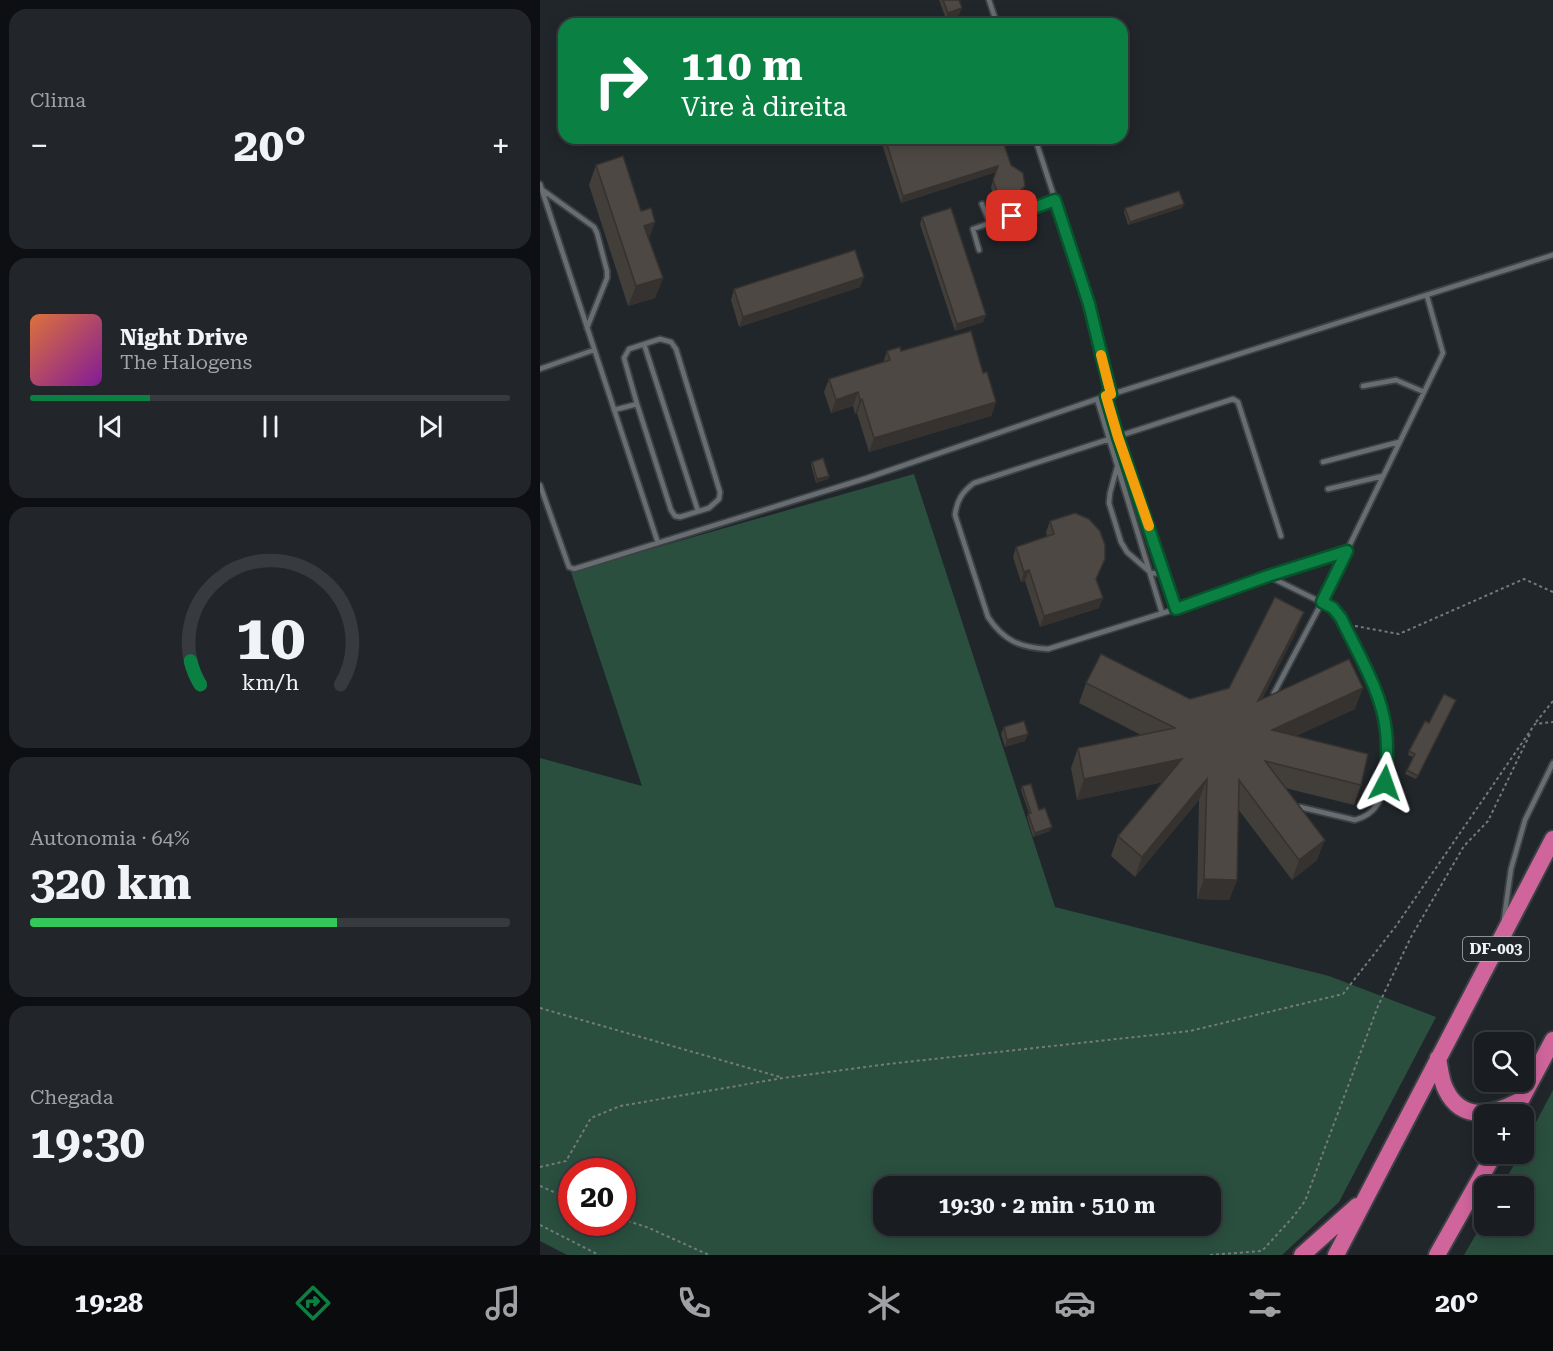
<!DOCTYPE html>
<html lang="pt">
<head>
<meta charset="utf-8">
<style>
	body { margin:0; font-family:"Roboto Serif",serif; background:#222529; color:#f1f3f6; height:100vh; display:flex; flex-direction:column; font-size:22px; white-space:nowrap }
	* { box-sizing:border-box; margin:0 }
	p { font-size:20px; color:#9fa1a5 }
	.icon { flex:none; width:33px; height:33px; fill:none; stroke:currentColor; stroke-width:2; stroke-linecap:round; stroke-linejoin:round }
	.map { position:relative; flex:1; overflow:hidden }
	.sheet { display:flex; flex-direction:column; gap:9px; padding:9px; background:#0e0f12; width:540px }
	.sheet>* { flex:none }
	.banner { position:absolute; left:18px; top:18px; width:570px; height:126px; border-radius:18px; box-shadow:0 3px 15px #0003,0 0 0 2px #373a3e; background:#0b8043; color:#fff; overflow:hidden }
	.tools { position:absolute; left:934px; top:1032px; display:grid; gap:12px }
	.tools a { display:grid; place-items:center; width:60px; height:60px; border-radius:12px; background:#191c20; box-shadow:0 3px 15px #0003,0 0 0 2px #373a3e; font-size:30px }
	.speed { position:absolute; left:18px; top:1158px; display:flex; gap:12px; font-size:30px; font-weight:700; text-align:center }
	.speed>* { display:grid; place-content:center; width:78px; height:78px; border-radius:50%; background:#191c20; box-shadow:0 3px 15px #0003,0 0 0 2px #373a3e; line-height:1 }
	.speed .limit { border:9px solid #d22; background:#fff; color:#111 }
	.pin { position:absolute; display:grid; place-items:center; width:51px; height:51px; color:#fff; margin:-26px; border-radius:12px; box-shadow:0 3px 9px #0006 }
	.me { position:absolute; width:66px; margin:-33px; rotate:4deg; stroke-linejoin:round; filter:drop-shadow(0 0 4px #0008) }
	.turn { display:flex; align-items:center; gap:21px; height:126px; padding:0 24px; font-size:27px }
	.turn .icon { width:78px; height:78px; stroke-width:2.5 }
	.turn b { display:block; font-size:42px; line-height:51px }
	.big { font-size:45px; font-weight:700; line-height:1.1 }
	.sheet .card { flex:1; display:flex; flex-direction:column; justify-content:center; gap:9px; min-width:0; padding:0 21px; border-radius:18px; background:#222529 }
	.sheet .dial { align-items:center; gap:0 }
	.dial svg { height:156px; overflow:visible; fill:none; stroke:#373a3e; stroke-width:7; stroke-linecap:round; text-anchor:middle }
	.dial text { fill:#f1f3f6; stroke:none }
	.song { display:flex; align-items:center; gap:18px }
	.cover { width:72px; height:72px; border-radius:9px; background:linear-gradient(135deg,hsl(20 70% 55%),hsl(290 70% 35%)) }
	.played { height:6px; border-radius:3px; background:linear-gradient(90deg,#0b8043 25%,#373a3e 25%) }
	.keys { display:flex; justify-content:space-around; direction:ltr }
	.heat { display:flex; justify-content:space-between; align-items:center; font-size:33px; direction:ltr }
	.charge { height:9px; border-radius:4px; background:linear-gradient(90deg,#34c759 64%,#373a3e 0) }
	.trip { position:absolute; left:333px; top:1176px; width:348px; height:60px; border-radius:18px; background:#191c20; box-shadow:0 3px 15px #0003,0 0 0 2px #373a3e; font-weight:700; line-height:60px; text-align:center }
	.dock { display:flex; height:96px; justify-content:space-around; align-items:center; background:#0a0b0d; color:#9fa1a5 }
	.dock .icon { width:42px; height:42px }
	.dock .current { color:#0b8043 }
	.dock b { font-size:27px; color:#f1f3f6 }
	main { display:flex; flex:1; min-height:0 }
	.map>svg:first-child { display:block }
</style>
</head>
<body>
<main>
<section class="sheet">
<div class="card"><p>Clima</p>
<div class="heat"><a>−</a><b class="big">20°</b><a>+</a></div>
</div>
<div class="card">
<div class="song"><i class="cover"></i><div><b>Night Drive</b><p>The Halogens</p></div></div>
<div class="played"></div>
<div class="keys"><svg class="icon" aria-label="previous" viewBox="0 0 24 24"><path d="M18 5L8 12l10 7zM5 5v14"/></svg><svg class="icon" aria-label="pause" viewBox="0 0 24 24"><path d="M8 5v14M16 5v14"/></svg><svg class="icon" aria-label="next" viewBox="0 0 24 24"><path d="M6 5l10 7-10 7zM19 5v14"/></svg></div>
</div>
<div class="card dial"><svg viewBox="0 0 100 80">
<path d="M14 69A42 42 0 1 1 86 69"/>
<path d="M14 69A42 42 0 0 1 9 57" stroke="#0b8043"/>
<text x="50" y="56" font-size="32" font-weight="700">10</text>
<text x="50" y="72" font-size="11">km/h</text>
</svg></div>
<div class="card"><p>Autonomia · 64%</p><b class="big">320 km</b><div class="charge"></div></div>
<div class="card"><p>Chegada</p><b class="big">19:30</b></div>
</section>
<div class="map">
<svg width="1013" height="1255" viewBox="0 0 1013 1255">
	<rect width="100%" height="100%" fill="#21262a"/>
	<path fill="#2a4f3f" fill-rule="evenodd" d="M374,474l141,433 274,69 107,41 -97,185 -57,53h-715l-27,-14v-483l102,28 -71,-214zM32,1172h50v50h-50zM344,1186h326v40h-326z
		M1013,1090v165h-89l21,-36v7h39v-40h-22l18,-32h4v-9z"/>
	<g fill="none" stroke-linecap="round" stroke-linejoin="round">
		<g stroke="#3d4145" stroke-width="8">
			<path id="lane" d="M449,0l8,24
				M495,138l54,166 22,91
				M0,184l118,359
				M4,191l50,36 3,6 10,38v7l-20,50
				M442,204l8,19
				M439,250l-6,-21 82,-29
				M120,339l11,3 5,7 44,143 -1,7 -10,9 -29,9 -5,-1 -4,-6 -34,-106 -13,-46 5,-9z
				M104,344l54,167
				M0,369l54,-19
				M823,386l33,-6 28,12
				M566,396l12,41 58,172
				M557,399l65,214
				M74,410l23,-6
				M783,462l76,-20
				M577,467l-7,26 -1,10 12,39 6,10 24,21 13,1
				M0,485l29,82 5,2 293,-91 239,-82 447,-141
				M788,489l55,-13
				M728,576l-92,33 -128,40c-29,-2 -44,-8 -60,-32l-33,-102c2,-15 7,-23 19,-32l259,-84 5,3 43,134
				M734,693l48,-91 121,-249 -16,-57
				M760,807l55,13c22,-6 29,-23 31,-45 2,-15 3,-31 0,-46 -7,-39 -28,-76 -45,-111l-8,-10 -65,-32 79,-25
				M964,919l7,-50 14,-49 28,-57"/>
		</g>
		<g stroke="#3d4145" stroke-width="20">
			<path id="highway" d="M898,1058c2,10 3,23 8,32 16,33 48,24 73,11
				M975,1111l38,-71
				M762,1255l55,-49
				M796,1255l217,-416
				M897,1255l57,-101"/>
		</g>
		<path stroke="#757a7d" stroke-width="2" stroke-dasharray="3 3" stroke-linecap="butt" d="M815,626l44,8 125,-55 29,13
			M996,722l17,-21
			M0,1008l240,69
			M0,1167l26,-6 25,-43 29,-12 163,-28 105,-14 302,-33 153,-37 53,-68 139,-202 18,-2
			M0,1186l32,14
			M82,1219l27,9 60,27
			M0,1225l59,30
			M670,1255l52,-4 31,-34 12,-16 73,-195 33,-69 53,-91 24,-25 43,-89"/>
		<use href="#lane" stroke="#676d71" stroke-width="4.5"/>
		<use href="#highway" stroke="#d0659c" stroke-width="16"/>
	</g>
	<path fill="#423e3a" d="M399,0h23l-3,1v14l-13,4z
		M340,138h122l9,27 14,21 -3,7 -10,10 -6,1 -9,-3 -4,-5 -2,-9 5,-15 -95,31z
		M56,165l53,74 14,39 -8,20 -27,8 -39,-121z
		M644,204l-2,4 -54,17 -4,-13 1,-4z
		M382,217l64,98 -3,7 -28,9 -35,-107z
		M324,277l-4,10 -121,40 -8,-27 3,-11z
		M347,351h14l82,22 13,29 -5,14 -122,36 -12,-39 -2,1 -2,-8 -22,7 -7,-21 5,-13 54,-16z
		M272,462l17,14 -1,3 -12,4 -5,-18z
		M510,521l47,59 2,28 -59,19 -15,-46 -4,1 -8,-25 3,-10 31,-10 -1,-5z
		M756,632l-34,67 93,10 -59,27 65,49 -7,20 -69,-17 32,72 -25,20 -54,-71 -1,71 -8,20 -32,-1 2,-99 -64,77 -24,-21 7,-20 45,-54 -86,18 -6,-32 7,-20 63,-13 -62,-32 7,-20 104,16 39,-11z
		M914,703l-38,76 -11,-5 8,-17 -5,-2 1,-4 20,-28z
		M464,727l24,7 -3,7 -20,6 -4,-13z
		M482,786l17,24 11,21 -17,6 -6,-20 2,-4 -8,-23z"/>
	<path fill="#36322f" d="M422,8l-3,7 -13,4 2,-6z
		M458,166l-2,6 -95,31 2,-7z
		M485,186l-3,7 -10,10 -6,1 3,-7z
		M644,204l-2,4 -54,17 2,-3z
		M115,222l-7,20 -4,-16z
		M324,277l-4,10 -121,40 4,-10z
		M123,278l-8,20 -27,8 8,-20z
		M446,315l-3,7 -28,9 2,-7z
		M318,392l-5,14 -22,7 5,-13z
		M322,399l-5,14 -2,1 5,-14z
		M456,402l-5,14 -122,36 5,-14z
		M289,476l-1,3 -12,4 1,-4z
		M489,570l-4,11 -4,1 3,-10z
		M563,598l-4,10 -59,19 4,-11z
		M764,612l-8,20 -45,89 7,-20z
		M823,688l-8,21 -90,41 7,-20z
		M488,734l-3,7 -20,6 2,-7z
		M642,759l-8,21 -97,20 7,-21z
		M667,779l-8,21 -64,77 7,-20z
		M512,827l-2,4 -17,6 2,-4z
		M785,840l-8,20 -25,20 7,-20z
		M664,879l33,1 -8,20 -32,-1z"/>
	<path fill="#4d4843" stroke="#36322f" stroke-width="1.5" d="M403,0h16l3,8 -14,5z
		M345,138h117l9,27 12,8 2,13 -11,10 -5,1 -9,-3 -4,-5 -3,-9 5,-14 -95,30z
		M83,156l18,55 10,-3 4,14 -11,4 19,52 -27,8 -40,-121z
		M639,191l5,13 -54,18 -5,-14z
		M411,208l35,107 -29,9 -35,-107z
		M315,250l9,27 -121,40 -9,-28z
		M431,331l12,42 4,-1 9,30 -122,36 -12,-39 -2,1 -2,-8 -22,8 -7,-21 61,-19 -3,-9 13,-4 1,4z
		M283,458l6,18 -12,3 -5,-17z
		M535,513l14,6 11,12 5,14v14l-9,20 7,19 -59,18 -15,-46 -5,2 -8,-25 38,-13 -4,-13z
		M735,597l29,15 -46,89 91,-42 14,29 -91,42 96,24 -7,31 -96,-24 60,79 -26,20 -60,-80 -2,100 -33,-1 3,-100 -65,78 -24,-21 64,-77 -98,20 -6,-31 97,-20 -89,-45 15,-29 89,45 39,-11z
		M904,694l12,6 -38,76 -11,-6 8,-16 -6,-3 16,-30 4,2z
		M484,721l4,13 -21,6 -3,-13z
		M491,784l8,26 6,-2 7,19 -17,6 -7,-19 3,-1 -9,-27z"/>
	<g fill="none" stroke-linecap="round" stroke-linejoin="round">
		<g stroke="#07532c" stroke-width="15">
			<path id="route" d="M472,216l43,-16 34,104 22,90 -5,2 12,41 58,172 92,-33 79,-25 -25,51 11,6 8,10c17,36 41,74 45,113 2,17 1,34 -1,52"/>
		</g>
		<use href="#route" stroke="#0b8043" stroke-width="10"/>
		<path stroke="#f59e0b" stroke-width="10" d="M561,355l10,39 -5,2 12,41 31,89"/>
	</g>
	<g text-anchor="middle" stroke-width="6" stroke-linejoin="round" paint-order="stroke">
		<rect fill="#21262a" stroke="#b1b5b8" stroke-width="1.5" x="923" y="937" width="66" height="24" rx="4.5"/>
		<g font-size="15" font-weight="bold" fill="#eff2f5">
			<text x="956" y="954">DF-003</text>
		</g>
	</g>
</svg>
<div class="tools">
<a><svg class="icon" aria-label="search" viewBox="0 0 24 24"><circle cx="10" cy="10" r="6"/><path d="M15 15l6 6"/></svg></a>
<a>+</a>
<a>−</a>
</div>
<div class="speed"><div class="limit">20</div></div>
<div class="pin" style="left:472px;top:216px;background:#d93025"><svg class="icon" aria-label="arrive" viewBox="0 0 24 24"><path d="M6 21V4h12l-3 4 3 4H6"/></svg></div>
<svg class="me" style="left:845px;top:783px" viewBox="-20 -20 40 40"><path d="M0-17L14 15 0 8-14 15z" fill="#0b8043" stroke="#fff" stroke-width="4"/></svg>
<div class="trip">19:30 · 2 min · 510 m</div>
<div class="banner">
<div class="turn"><svg class="icon" aria-label="right" viewBox="0 0 24 24"><path d="M7 20v-9h11M14 6l5 5-5 5"/></svg><div><b>110 m</b>Vire à direita</div></div>
</div>
</div>
</main>
<nav class="dock">
<b>19:28</b>
<svg class="icon current" aria-label="directions" viewBox="0 0 24 24"><path d="M12 3l9 9-9 9-9-9zM9 14v-3h6M13 9l2 2-2 2"/></svg>
<svg class="icon" aria-label="music" viewBox="0 0 24 24"><path d="M9 18V5l10-2v13"/><circle cx="6" cy="18" r="3"/><circle cx="16" cy="16" r="3"/></svg>
<svg class="icon" aria-label="phone" viewBox="0 0 24 24"><path d="M5 4h4l2 5-3 2q2 4 5 5l2-3 5 2v4C11 20 4 13 5 4z"/></svg>
<svg class="icon" aria-label="climate" viewBox="0 0 24 24"><path d="M12 3v18M4 7l16 10M4 17L20 7"/></svg>
<svg class="icon" aria-label="car" viewBox="0 0 24 24"><path d="M5 17H2v-5l4-1 3-4h7l3 4 3 1v5h-3M9 17h6M6 11h13"/><circle cx="7" cy="17" r="2"/><circle cx="17" cy="17" r="2"/></svg>
<svg class="icon" aria-label="filters" viewBox="0 0 24 24"><path d="M4 7h16M4 17h16"/><circle cx="9" cy="7" r="2"/><circle cx="15" cy="17" r="2"/></svg>
<b>20°</b>
</nav>
</body>
</html>
